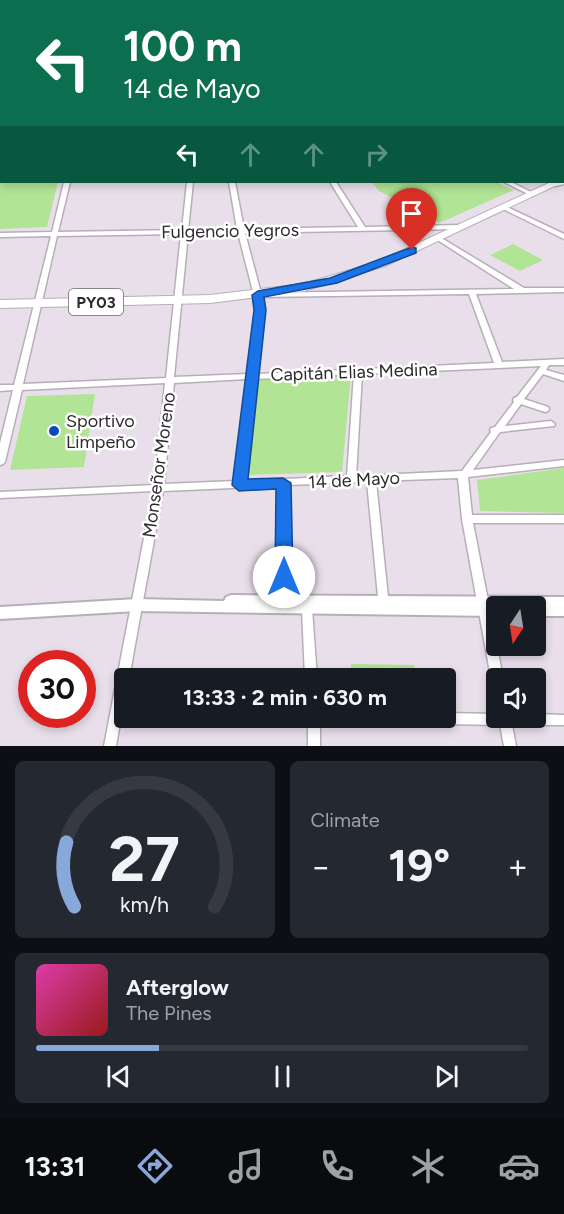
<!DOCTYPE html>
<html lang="en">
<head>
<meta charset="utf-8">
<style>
	body { margin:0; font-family:Figtree,sans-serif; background:#242831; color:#f1f3f6; height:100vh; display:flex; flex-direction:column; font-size:22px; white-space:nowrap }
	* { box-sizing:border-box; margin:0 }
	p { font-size:20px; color:#9ea1a6 }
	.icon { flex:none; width:33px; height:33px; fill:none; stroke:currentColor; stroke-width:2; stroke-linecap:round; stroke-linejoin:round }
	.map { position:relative; height:746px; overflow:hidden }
	.side { display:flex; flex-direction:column; gap:15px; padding:15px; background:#0d0f14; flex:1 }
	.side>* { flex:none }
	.guide { position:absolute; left:0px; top:0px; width:564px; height:183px; box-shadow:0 3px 9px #0003; background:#0b6e4f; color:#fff; overflow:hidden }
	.needle { width:39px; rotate:192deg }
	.controls { position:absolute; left:486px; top:596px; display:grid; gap:12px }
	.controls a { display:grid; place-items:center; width:60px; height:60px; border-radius:6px; background:#171b24; box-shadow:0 3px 9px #0003; font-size:30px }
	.speed { position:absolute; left:18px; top:650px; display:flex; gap:12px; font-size:30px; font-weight:700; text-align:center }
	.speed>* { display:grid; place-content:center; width:78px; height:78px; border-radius:50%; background:#171b24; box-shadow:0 3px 9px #0003; line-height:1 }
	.speed .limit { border:9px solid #d22; background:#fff; color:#111 }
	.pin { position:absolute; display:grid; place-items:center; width:51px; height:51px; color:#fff; margin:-62px -26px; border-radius:50% 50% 50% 0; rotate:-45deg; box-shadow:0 0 6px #0007 }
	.pin .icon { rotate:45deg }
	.me { position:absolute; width:66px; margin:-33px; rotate:0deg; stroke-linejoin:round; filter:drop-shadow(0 0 4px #0008) }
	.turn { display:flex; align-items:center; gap:21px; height:126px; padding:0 24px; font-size:27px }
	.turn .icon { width:78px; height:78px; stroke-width:2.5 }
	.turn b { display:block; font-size:42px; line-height:51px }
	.lanes { display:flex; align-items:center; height:57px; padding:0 24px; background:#0003; justify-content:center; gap:30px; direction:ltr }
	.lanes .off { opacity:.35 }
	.big { font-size:45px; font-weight:700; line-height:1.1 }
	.side .card { flex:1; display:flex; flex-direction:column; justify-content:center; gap:9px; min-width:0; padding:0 21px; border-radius:9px; background:#242831 }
	.side .dial { align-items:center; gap:0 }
	.dial svg { height:156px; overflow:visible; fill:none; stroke:#363941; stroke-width:7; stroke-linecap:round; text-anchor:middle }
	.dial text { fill:#f1f3f6; stroke:none }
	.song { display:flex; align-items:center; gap:18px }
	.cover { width:72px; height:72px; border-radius:9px; background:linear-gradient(135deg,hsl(320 70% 55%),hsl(0 70% 35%)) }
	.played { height:6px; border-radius:3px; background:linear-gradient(90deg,#88a8da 25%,#363941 25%) }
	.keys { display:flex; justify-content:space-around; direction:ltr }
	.heat { display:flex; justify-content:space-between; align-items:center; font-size:33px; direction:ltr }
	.side .tiles { flex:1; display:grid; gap:15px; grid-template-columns:1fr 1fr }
	.card:last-child { grid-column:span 2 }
	.trip { position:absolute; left:114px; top:668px; width:342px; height:60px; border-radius:6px; background:#171b24; box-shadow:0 3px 9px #0003; font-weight:700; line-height:60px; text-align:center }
	.dock { display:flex; height:96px; justify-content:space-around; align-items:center; background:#090b0e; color:#9ea1a6 }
	.dock .icon { width:42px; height:42px }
	.dock .on { color:#88a8da }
	.dock b { font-size:27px; color:#f1f3f6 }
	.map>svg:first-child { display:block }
</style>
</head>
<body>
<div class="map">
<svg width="564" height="746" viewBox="0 0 564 746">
	<rect width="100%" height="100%" fill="#e9dfeb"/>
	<path fill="#b1e494" d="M0,176l2,6h56l-11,45 -47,2z
		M372,182h124l18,8 -75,33 -60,-32z
		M513,244l30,16 -23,11 -30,-16z
		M351,375l-9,97 -95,3 10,-96z
		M95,394l-11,73 -74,3 17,-74z
		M564,468v45l-84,-2 -3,-31z
		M351,664l63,1 2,13h-65z"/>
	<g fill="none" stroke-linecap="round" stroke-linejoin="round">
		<g stroke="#b7aeb9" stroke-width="3">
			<path id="minor" d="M326,0h4l2,2h-5z
				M369,0h4l2,2h-5z
				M450,0h5l2,2h-6z
				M480,0h10l-3,2h-13z
				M497,0h5l2,2h-6z
				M540,0h5l2,2h-6z
				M562,11h2v3h-2z
				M562,28h2v2h-2z
				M562,37h2v3h-2z
				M562,58h2v2h-2z
				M0,88h2v5l-2,1z
				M562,88h2v4h-2z
				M562,118l2,1v5l-2,-1z
				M0,136h2v4h-2z
				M562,148h2v4h-2z
				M0,171h2v4h-2z
				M64,182h6l-12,50 124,-2 5,-48h6l-5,48 49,-1 -8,-47h6l9,47 114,-2 -28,-45h6l29,45 95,-2 3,2 -3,2 -215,4 16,60 253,-4 -78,-50v-2l2,-1 86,52h40v4l-88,2 26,68 62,-3v6h-15l-3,5 18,5v6l-21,-7 -19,25 24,8 1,2 -1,2 -3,1 -24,-8 -16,22 46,-5 4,3 -1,2 -54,6 -27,38 91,-10v6l-96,11 4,38h92v8h-91l30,155h-7v5l-3,-1 -2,-4 -29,-159 -4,-41 -82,3 13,126 -1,3 -4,1 -4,-1 -1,-3 -12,-125 -79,3 1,121 -1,3 -4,1 -4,-1 -1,-3 -1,-120 -115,5 -34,187h-5v22l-8,46h-12l49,-255 -153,7v-6l154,-7 11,-102 -143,7 -17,72 -2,2 -3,1v-22l13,-53 -13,1v-6h14l37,-149 -51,1v-4l52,-1zM238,233l18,70 -8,71 -74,3 14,-143zM181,234l-15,144 -143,6 34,-148zM469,294l25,69 -238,11 8,-71 -2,-6zM541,366l-24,31 -3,1 -1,2 1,2 -19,25 -4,1 -1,2 1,2 -29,39 -106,5 6,-102zM354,374l-7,102 -103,5 11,-102zM247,379l-12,102 -71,3 10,-101z
				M504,182h7l24,12 -3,2z
				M503,205l61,29v5l-63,-31v-2z
				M307,605l4,1 1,3 5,69h-12l-3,-69 1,-3z
				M446,713l50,1v3h40v-3l28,1v10h-52l4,21h-12l-4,-21 -173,-3 -4,-1 -2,-4h125z
				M308,717h12v29h-12z"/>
		</g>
		<g stroke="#b7aeb9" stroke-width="4">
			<path id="tertiary" d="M127,0h6l-6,2z
				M0,68h2v4h-2z
				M562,72l2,1v4h-2z
				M231,595l333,2v19h-28v-10h-40v10l-359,-5 -137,8v-12l137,-8 87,2 2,-4z"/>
		</g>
		<g stroke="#b7aeb9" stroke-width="2">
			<path id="trunk" d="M551,182l10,1 -176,83 -81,25 -94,12 -210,5v-8l210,-5 93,-11 74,-22z"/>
		</g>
		<g stroke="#b7aeb9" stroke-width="3">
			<path id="motorway" d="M562,178l2,6 -8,2 -6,-3 12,-1z"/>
		</g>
		<use href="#minor" fill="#fff" fill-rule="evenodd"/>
		<use href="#tertiary" fill="#fff" fill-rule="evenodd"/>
		<use href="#trunk" fill="#fff" fill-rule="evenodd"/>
		<use href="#motorway" fill="#fff" fill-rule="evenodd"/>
	</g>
	<path fill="#1a73e8" stroke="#114b97" stroke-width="1.5" d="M412,247l4,1v5l-79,30 -73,14 2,13 -18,169 35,-1 8,5 2,94 -3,5h-12l-3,-5 1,-88 -37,2 -7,-6 22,-175 -2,-15 6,-4 72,-13z"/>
	<circle fill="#084db7" stroke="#fff" stroke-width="2" cx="54" cy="431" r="6"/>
	<g text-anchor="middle" stroke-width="5" stroke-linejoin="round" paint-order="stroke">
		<rect fill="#fff" stroke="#6c6a6d" stroke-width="1.5" x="69" y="289" width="54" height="26" rx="4.5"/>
		<g font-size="16" font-weight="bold" fill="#2d2a2e">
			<text x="96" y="308">PY03</text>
		</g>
		<g font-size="18" fill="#2d2a2e" stroke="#fff">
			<text transform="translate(230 231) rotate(-1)" y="6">Fulgencio Yegros</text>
			<text transform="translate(354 372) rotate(-2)" y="6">Capitán Elias Medina</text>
			<text transform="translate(159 465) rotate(-82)" y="6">Monseñor Moreno</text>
			<text transform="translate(354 480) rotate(-3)" y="6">14 de Mayo</text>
		</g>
		<g font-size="18" fill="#2d2a2e" stroke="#fff" text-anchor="start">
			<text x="66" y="427">Sportivo<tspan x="66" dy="21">Limpeño</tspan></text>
		</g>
	</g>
</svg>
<div class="controls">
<a><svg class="needle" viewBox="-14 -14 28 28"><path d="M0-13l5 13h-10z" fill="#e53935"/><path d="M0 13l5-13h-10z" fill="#9ea1a6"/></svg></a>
<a><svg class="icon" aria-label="sound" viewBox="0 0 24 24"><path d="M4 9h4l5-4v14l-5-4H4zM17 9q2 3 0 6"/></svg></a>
</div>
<div class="speed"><div class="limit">30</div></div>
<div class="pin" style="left:412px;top:250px;background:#d93025"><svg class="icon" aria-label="arrive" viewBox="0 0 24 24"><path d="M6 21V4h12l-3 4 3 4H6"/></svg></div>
<svg class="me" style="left:284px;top:577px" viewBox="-20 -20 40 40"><circle r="19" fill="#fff"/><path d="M0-13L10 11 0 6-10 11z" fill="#1a73e8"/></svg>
<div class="trip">13:33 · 2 min · 630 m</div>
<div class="guide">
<div class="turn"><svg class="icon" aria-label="left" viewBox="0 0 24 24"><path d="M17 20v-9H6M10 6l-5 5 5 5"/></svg><div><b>100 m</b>14 de Mayo</div></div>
<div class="lanes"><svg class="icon" aria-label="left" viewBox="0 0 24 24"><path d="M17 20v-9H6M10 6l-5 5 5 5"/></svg><svg class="icon off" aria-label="ahead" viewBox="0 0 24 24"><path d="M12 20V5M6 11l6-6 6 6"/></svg><svg class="icon off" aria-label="ahead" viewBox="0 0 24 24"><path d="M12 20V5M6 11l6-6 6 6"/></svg><svg class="icon off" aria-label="right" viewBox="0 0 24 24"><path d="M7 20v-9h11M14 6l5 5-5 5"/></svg></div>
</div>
</div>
<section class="side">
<div class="tiles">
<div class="card dial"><svg viewBox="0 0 100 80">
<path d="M14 69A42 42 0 1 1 86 69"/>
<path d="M14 69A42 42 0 0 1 10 36" stroke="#88a8da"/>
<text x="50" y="56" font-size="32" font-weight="700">27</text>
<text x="50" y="72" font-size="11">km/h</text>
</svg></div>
<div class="card"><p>Climate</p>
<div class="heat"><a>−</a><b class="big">19°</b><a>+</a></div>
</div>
<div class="card">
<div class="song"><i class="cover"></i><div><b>Afterglow</b><p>The Pines</p></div></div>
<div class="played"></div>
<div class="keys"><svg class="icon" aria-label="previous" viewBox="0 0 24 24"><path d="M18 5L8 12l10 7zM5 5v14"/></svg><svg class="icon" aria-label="pause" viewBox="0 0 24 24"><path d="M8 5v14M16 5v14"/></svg><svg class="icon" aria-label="next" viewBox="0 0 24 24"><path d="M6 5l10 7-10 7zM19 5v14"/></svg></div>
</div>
</div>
</section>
<nav class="dock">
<b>13:31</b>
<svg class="icon on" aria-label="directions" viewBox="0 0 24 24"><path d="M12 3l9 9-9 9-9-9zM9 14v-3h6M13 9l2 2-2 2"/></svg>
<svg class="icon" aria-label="music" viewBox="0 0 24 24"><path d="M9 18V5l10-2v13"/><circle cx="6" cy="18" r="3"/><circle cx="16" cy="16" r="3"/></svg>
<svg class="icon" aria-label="phone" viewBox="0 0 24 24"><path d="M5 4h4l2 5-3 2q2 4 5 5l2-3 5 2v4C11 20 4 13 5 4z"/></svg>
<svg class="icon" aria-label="climate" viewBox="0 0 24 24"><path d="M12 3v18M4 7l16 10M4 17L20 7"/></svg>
<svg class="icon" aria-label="car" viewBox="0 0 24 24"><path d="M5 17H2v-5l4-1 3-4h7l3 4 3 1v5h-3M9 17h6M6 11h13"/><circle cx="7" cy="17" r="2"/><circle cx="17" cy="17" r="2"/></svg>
</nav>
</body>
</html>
